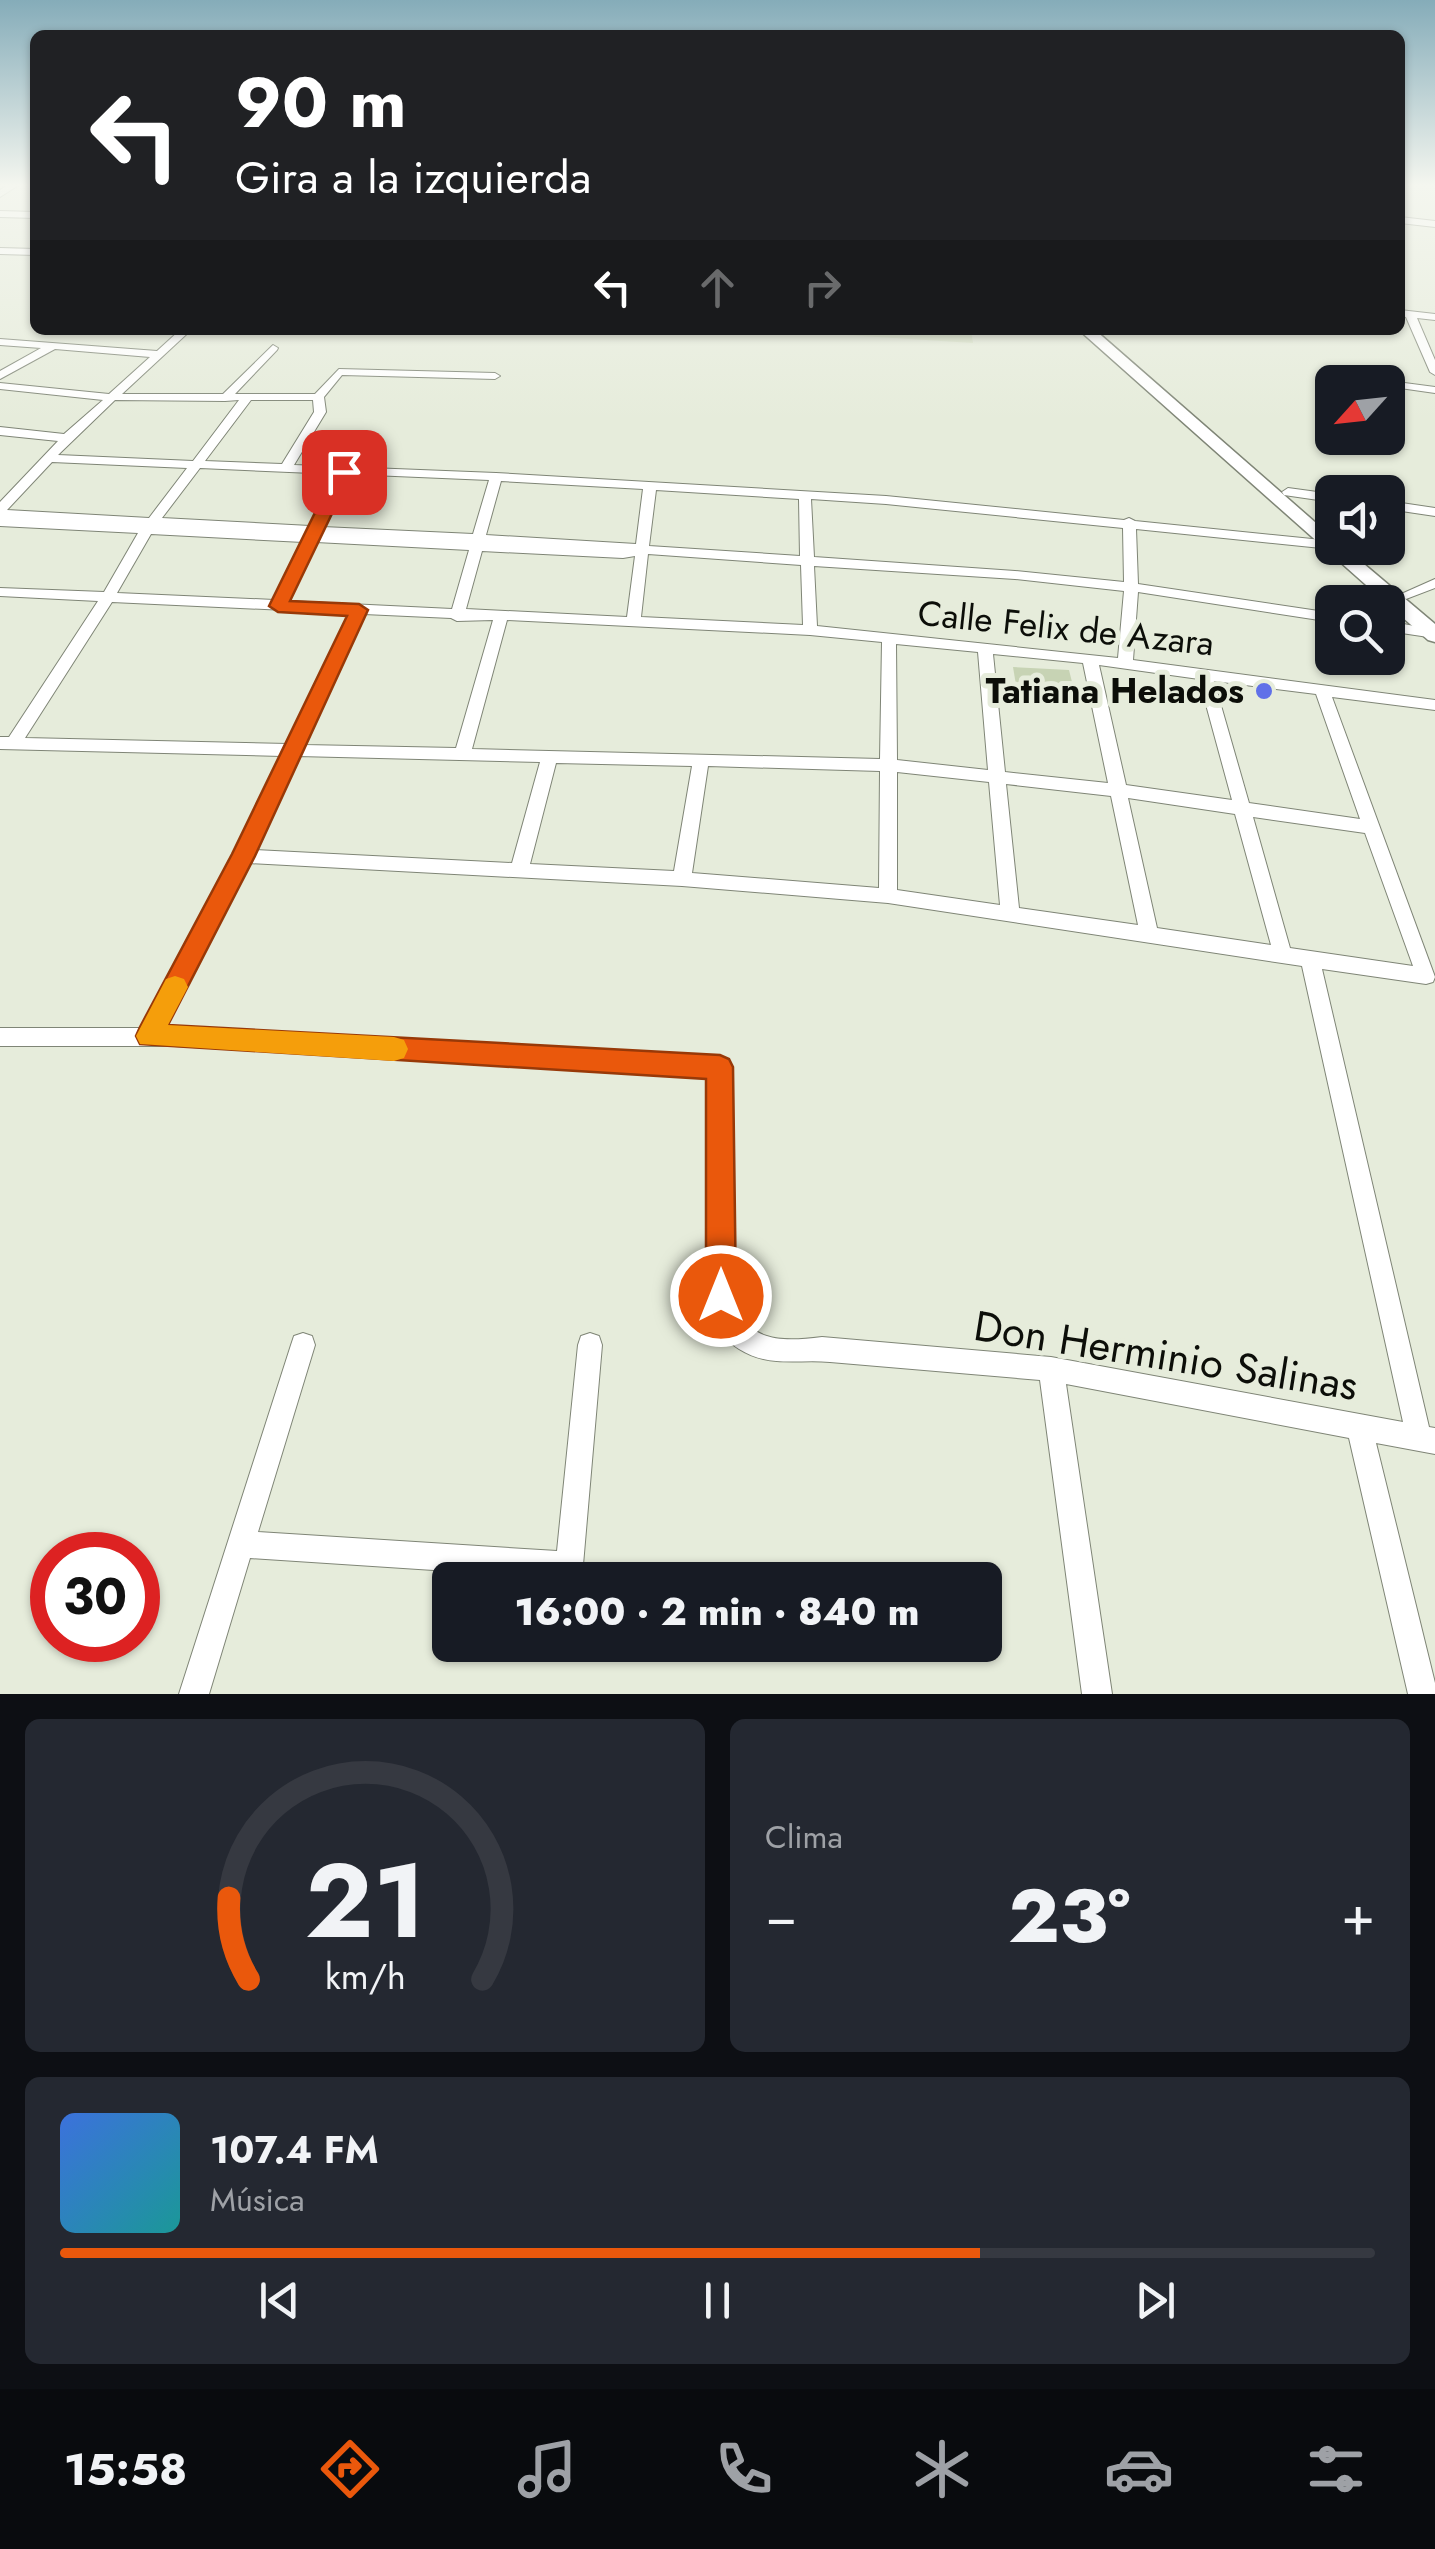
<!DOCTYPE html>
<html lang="es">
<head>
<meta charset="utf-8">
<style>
	body { margin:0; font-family:Jost,sans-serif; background:#242831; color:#f1f3f6; height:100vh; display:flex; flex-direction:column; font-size:38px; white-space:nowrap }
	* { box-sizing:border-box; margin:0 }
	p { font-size:32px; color:#9ea1a6 }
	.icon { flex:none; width:55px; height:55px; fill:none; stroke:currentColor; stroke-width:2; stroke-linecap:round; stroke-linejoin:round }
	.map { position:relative; height:1694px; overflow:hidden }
	.details { display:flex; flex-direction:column; gap:25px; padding:25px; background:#0d0f14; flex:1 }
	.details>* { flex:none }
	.banner { position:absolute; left:30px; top:30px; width:1375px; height:305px; border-radius:15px; box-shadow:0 2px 8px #0004; background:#202124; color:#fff; overflow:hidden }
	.needle { width:65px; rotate:243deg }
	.buttons { position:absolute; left:1315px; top:365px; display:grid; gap:20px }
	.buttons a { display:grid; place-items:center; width:90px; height:90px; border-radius:15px; background:#171b24; box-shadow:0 2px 8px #0004; font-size:50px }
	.speed { position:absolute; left:30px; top:1532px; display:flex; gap:20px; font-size:50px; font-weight:700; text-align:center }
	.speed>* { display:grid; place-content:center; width:130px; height:130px; border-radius:50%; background:#171b24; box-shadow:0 2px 8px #0004; line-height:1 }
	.speed .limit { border:15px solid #d22; background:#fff; color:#111 }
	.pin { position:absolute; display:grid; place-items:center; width:85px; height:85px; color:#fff; margin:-42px; border-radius:20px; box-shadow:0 5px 15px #0006 }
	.me { position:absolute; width:110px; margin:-55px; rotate:0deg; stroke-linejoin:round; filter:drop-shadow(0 0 8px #0008) }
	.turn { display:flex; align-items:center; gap:35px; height:210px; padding:0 40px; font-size:45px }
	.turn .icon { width:130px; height:130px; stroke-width:2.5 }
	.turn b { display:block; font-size:70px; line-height:85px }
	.lanes { display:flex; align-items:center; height:95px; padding:0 40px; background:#0003; justify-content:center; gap:50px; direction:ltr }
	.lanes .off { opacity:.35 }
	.big { font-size:75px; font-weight:800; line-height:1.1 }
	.details .tile { flex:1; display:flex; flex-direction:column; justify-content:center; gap:15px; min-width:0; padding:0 35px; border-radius:15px; background:#242831 }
	.details .dial { align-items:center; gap:0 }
	.dial svg { height:260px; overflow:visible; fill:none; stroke:#363941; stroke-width:7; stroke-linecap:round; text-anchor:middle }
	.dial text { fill:#f1f3f6; stroke:none }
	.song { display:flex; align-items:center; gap:30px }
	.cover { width:120px; height:120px; border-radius:15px; background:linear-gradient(135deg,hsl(220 70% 55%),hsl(180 70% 35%)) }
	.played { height:10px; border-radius:5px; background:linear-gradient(90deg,#ea580c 70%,#363941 70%) }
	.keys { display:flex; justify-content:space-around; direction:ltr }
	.heat { display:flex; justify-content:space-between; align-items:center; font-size:55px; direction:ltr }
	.details .tiles { flex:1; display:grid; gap:25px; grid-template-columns:1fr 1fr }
	.tile:last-child { grid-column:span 2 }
	.trip { position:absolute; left:432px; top:1562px; width:570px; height:100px; border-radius:15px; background:#171b24; box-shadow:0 2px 8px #0004; font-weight:800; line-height:100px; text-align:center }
	.dock { display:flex; height:160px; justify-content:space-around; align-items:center; background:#090b0e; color:#9ea1a6 }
	.dock .icon { width:70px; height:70px }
	.dock .current { color:#ea580c }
	.dock b { font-size:45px; color:#f1f3f6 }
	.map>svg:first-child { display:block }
</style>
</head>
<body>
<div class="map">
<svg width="1435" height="1694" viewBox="0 0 1435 1694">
	<rect width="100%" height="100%" fill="#e6ecdb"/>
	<path fill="#dce5cc" d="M767,330h204l2,13z"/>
	<path fill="#c7d3b4" d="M1013,667l56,3 6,24 -58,-3z"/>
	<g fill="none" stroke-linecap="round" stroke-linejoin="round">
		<g stroke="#7f8576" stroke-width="2">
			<path id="minor" d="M12,183h10l-22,14v-7z
				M0,211l35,1v6l-35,-1z
				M1400,217l35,4v6l-35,-4z
				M0,248l35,1v6l-35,-1z
				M1400,310l35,4v6l-18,-2 18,42v15l-5,-3 -24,-55 -6,-1z
				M180,330h11l-69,64h101l50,-49 5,3 -1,2 -42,44h80l24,-25 156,4 5,3 -5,3 -153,-4 -18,22 2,15 -32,53 202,8 390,23 238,24 5,-2 6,3 197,20v7h4l-5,1 -195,-20 2,55 194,29v9l-194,-30 -5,68 302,40v10l-103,-13 103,280 -2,5 -7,2 -104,-15 107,458 6,1v26l-59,-11 59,240v11h-27l-59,-256 -283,-54 46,310h-30l-42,-314c-70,-6 -140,-12 -210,-18 -33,-3 -61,6 -91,-13 -19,-12 -24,-33 -30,-53l1,-220 -536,-30h-174v-18h144l90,-172 48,-100 -282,-7v-12h9l89,-136 -98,-5v-8l104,4 34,-59 -138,-7v-8l143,7 -143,-7v-16l58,-61 -58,-6v-8l64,7 39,-34 -103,-11v-6l109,11 41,-37 -95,-8 -55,30v-8l41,-23 -41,-3v-6l157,12zM115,400l110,1 14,-1 -46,61 -135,-6zM251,400h62l1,12 -32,52 -77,-3zM52,462l135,6 -38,50 -142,-8zM200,468l136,6 -26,52 -148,-8zM348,474l141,6 -16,54 -150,-7zM501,481l142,8 -7,55 -150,-9zM656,490l143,9 1,57 -151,-10zM811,499l75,5 237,24 1,54 -109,-11 -201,-14zM151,534l152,8 -29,58 -157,-7zM316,542l153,8 -17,59 -165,-8zM482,551l141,7 12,-2 -8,61 -161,-8zM648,554l153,11 2,60 -162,-8zM814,566l201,13 109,12 -6,67 -301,-32zM112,602l238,11 -62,131 -263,-6zM364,614l87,4 6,3 36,-1 -37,128 -152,-3zM507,620l303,15 72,7 -2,117 -408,-10zM896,644l82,8 10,118 -91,-10zM993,654l90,9 25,120 -103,-11zM1099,665l100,14 33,121 -106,-15zM1214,681l102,13 44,125 -111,-16zM298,756l242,6 -28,101 -257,-13zM556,763l136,3 -18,105 -144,-7zM708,766l172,5 -1,117 -187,-15zM897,772l92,10 11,123 -103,-15zM1006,784l105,12 27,129 -119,-17zM1128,798l107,16 36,131 -114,-17zM1253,817l112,16 48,133 -123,-18zM248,863l434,23 206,17 414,63 101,456 -352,-65 -229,-20c-42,5 -76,6 -89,-41l-3,-229 -3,-7 -7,-3 -555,-29z
				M1397,382l38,5v6l-42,-6 -2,-2z
				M1288,488l44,6v8l-48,-7 -2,-3z
				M1388,501l47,7v8l-47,-7z
				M1435,579v9l-29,11 -7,-4z
				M1388,621l47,9v8l-47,-7z
				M303,1333l9,3 3,9 -57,187 299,19 21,-206 3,-9 9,-3 9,3 3,9 -19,220 -4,10 -10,4 -319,-21 -41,136h-30l112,-349 3,-9z"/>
		</g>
		<g stroke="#7f8576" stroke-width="3">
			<path id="highway" d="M1079,330h16l237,207v11h13l90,76v18l-7,-2z"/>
		</g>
		<use href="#minor" fill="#fff" fill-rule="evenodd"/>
		<use href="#highway" fill="#fff" fill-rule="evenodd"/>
	</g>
	<linearGradient id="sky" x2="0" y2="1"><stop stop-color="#85acb9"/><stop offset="0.44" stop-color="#f4f6ef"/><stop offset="1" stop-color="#f4f6ef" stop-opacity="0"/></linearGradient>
	<rect width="1435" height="420" fill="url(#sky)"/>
	<path fill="#ea580c" stroke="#983908" stroke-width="2.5" d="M344,467l8,5 -62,129 69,3 9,6 -113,246 -87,169 552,30 9,4 4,8 3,229 -4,11 -11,4 -11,-4 -4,-11v-217l-566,-35 -4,-8 4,-9 92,-173 115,-238 -69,-4 -9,-6 66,-134z"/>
	<path fill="#f59e0b" d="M175,976l9,3 4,8 -20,38 226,12 10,3 4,9 -4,9 -10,3 -254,-17 -4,-8 30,-57z"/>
	<circle fill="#6070e8" stroke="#e6ecdb" stroke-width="4" cx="1264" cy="691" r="10"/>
	<g text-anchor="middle" stroke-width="10" stroke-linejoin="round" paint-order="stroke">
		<g font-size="35" fill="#0c0e09" stroke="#e6ecdb">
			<text transform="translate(1066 628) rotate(6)" y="12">Calle Felix de Azara</text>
		</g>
		<g font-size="35" font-weight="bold" fill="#0c0e09" stroke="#e6ecdb" text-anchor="end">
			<text x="1244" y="703">Tatiana Helados</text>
		</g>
		<g font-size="42" fill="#0c0e09" stroke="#e6ecdb">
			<text transform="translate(1166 1355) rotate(9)" y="15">Don Herminio Salinas</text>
		</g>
	</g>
</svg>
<div class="buttons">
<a><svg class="needle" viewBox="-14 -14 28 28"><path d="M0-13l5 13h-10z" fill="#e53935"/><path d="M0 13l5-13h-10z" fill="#9ea1a6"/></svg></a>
<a><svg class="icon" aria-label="sound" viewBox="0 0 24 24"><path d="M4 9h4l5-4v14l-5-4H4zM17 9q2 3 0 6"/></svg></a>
<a><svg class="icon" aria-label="search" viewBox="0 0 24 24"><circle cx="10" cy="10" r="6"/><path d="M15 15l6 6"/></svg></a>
</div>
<div class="speed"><div class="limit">30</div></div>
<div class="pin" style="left:344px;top:472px;background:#d93025"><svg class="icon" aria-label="arrive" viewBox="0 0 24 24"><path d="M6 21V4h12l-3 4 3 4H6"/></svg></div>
<svg class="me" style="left:721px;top:1296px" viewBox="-20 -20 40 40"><circle r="17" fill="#ea580c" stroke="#fff" stroke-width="3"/><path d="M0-11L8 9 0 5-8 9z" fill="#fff"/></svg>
<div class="trip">16:00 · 2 min · 840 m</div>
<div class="banner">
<div class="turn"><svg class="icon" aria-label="left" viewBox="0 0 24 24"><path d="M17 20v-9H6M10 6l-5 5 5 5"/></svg><div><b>90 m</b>Gira a la izquierda</div></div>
<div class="lanes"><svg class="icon" aria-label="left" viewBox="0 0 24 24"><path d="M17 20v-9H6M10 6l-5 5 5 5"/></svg><svg class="icon off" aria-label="ahead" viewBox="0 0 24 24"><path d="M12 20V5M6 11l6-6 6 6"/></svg><svg class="icon off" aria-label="right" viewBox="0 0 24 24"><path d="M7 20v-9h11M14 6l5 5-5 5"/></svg></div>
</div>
</div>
<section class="details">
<div class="tiles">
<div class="tile dial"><svg viewBox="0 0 100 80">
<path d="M14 69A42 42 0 1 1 86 69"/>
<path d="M14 69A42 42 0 0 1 8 44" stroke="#ea580c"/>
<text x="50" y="56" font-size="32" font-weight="700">21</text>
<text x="50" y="72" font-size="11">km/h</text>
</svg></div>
<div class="tile"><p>Clima</p>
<div class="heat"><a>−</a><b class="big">23°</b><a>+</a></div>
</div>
<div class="tile">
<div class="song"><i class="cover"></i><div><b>107.4 FM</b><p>Música</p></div></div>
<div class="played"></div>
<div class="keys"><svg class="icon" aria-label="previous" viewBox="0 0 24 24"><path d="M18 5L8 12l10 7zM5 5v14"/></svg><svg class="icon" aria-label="pause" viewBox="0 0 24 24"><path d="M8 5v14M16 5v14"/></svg><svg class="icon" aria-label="next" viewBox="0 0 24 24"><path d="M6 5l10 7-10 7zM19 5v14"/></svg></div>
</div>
</div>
</section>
<nav class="dock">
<b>15:58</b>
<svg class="icon current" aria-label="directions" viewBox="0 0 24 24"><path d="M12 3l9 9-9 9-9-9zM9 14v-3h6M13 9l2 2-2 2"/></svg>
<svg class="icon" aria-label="music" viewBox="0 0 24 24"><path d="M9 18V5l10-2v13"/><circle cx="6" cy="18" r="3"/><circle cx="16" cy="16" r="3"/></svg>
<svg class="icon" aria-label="phone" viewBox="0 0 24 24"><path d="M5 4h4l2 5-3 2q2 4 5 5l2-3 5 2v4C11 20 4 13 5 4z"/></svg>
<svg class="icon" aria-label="climate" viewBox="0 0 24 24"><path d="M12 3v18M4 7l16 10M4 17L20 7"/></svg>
<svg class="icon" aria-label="car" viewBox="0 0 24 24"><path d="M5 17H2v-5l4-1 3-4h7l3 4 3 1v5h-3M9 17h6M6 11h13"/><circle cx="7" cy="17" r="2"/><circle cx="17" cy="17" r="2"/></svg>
<svg class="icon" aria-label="filters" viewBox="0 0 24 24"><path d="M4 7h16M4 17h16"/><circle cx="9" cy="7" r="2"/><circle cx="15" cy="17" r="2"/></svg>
</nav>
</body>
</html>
